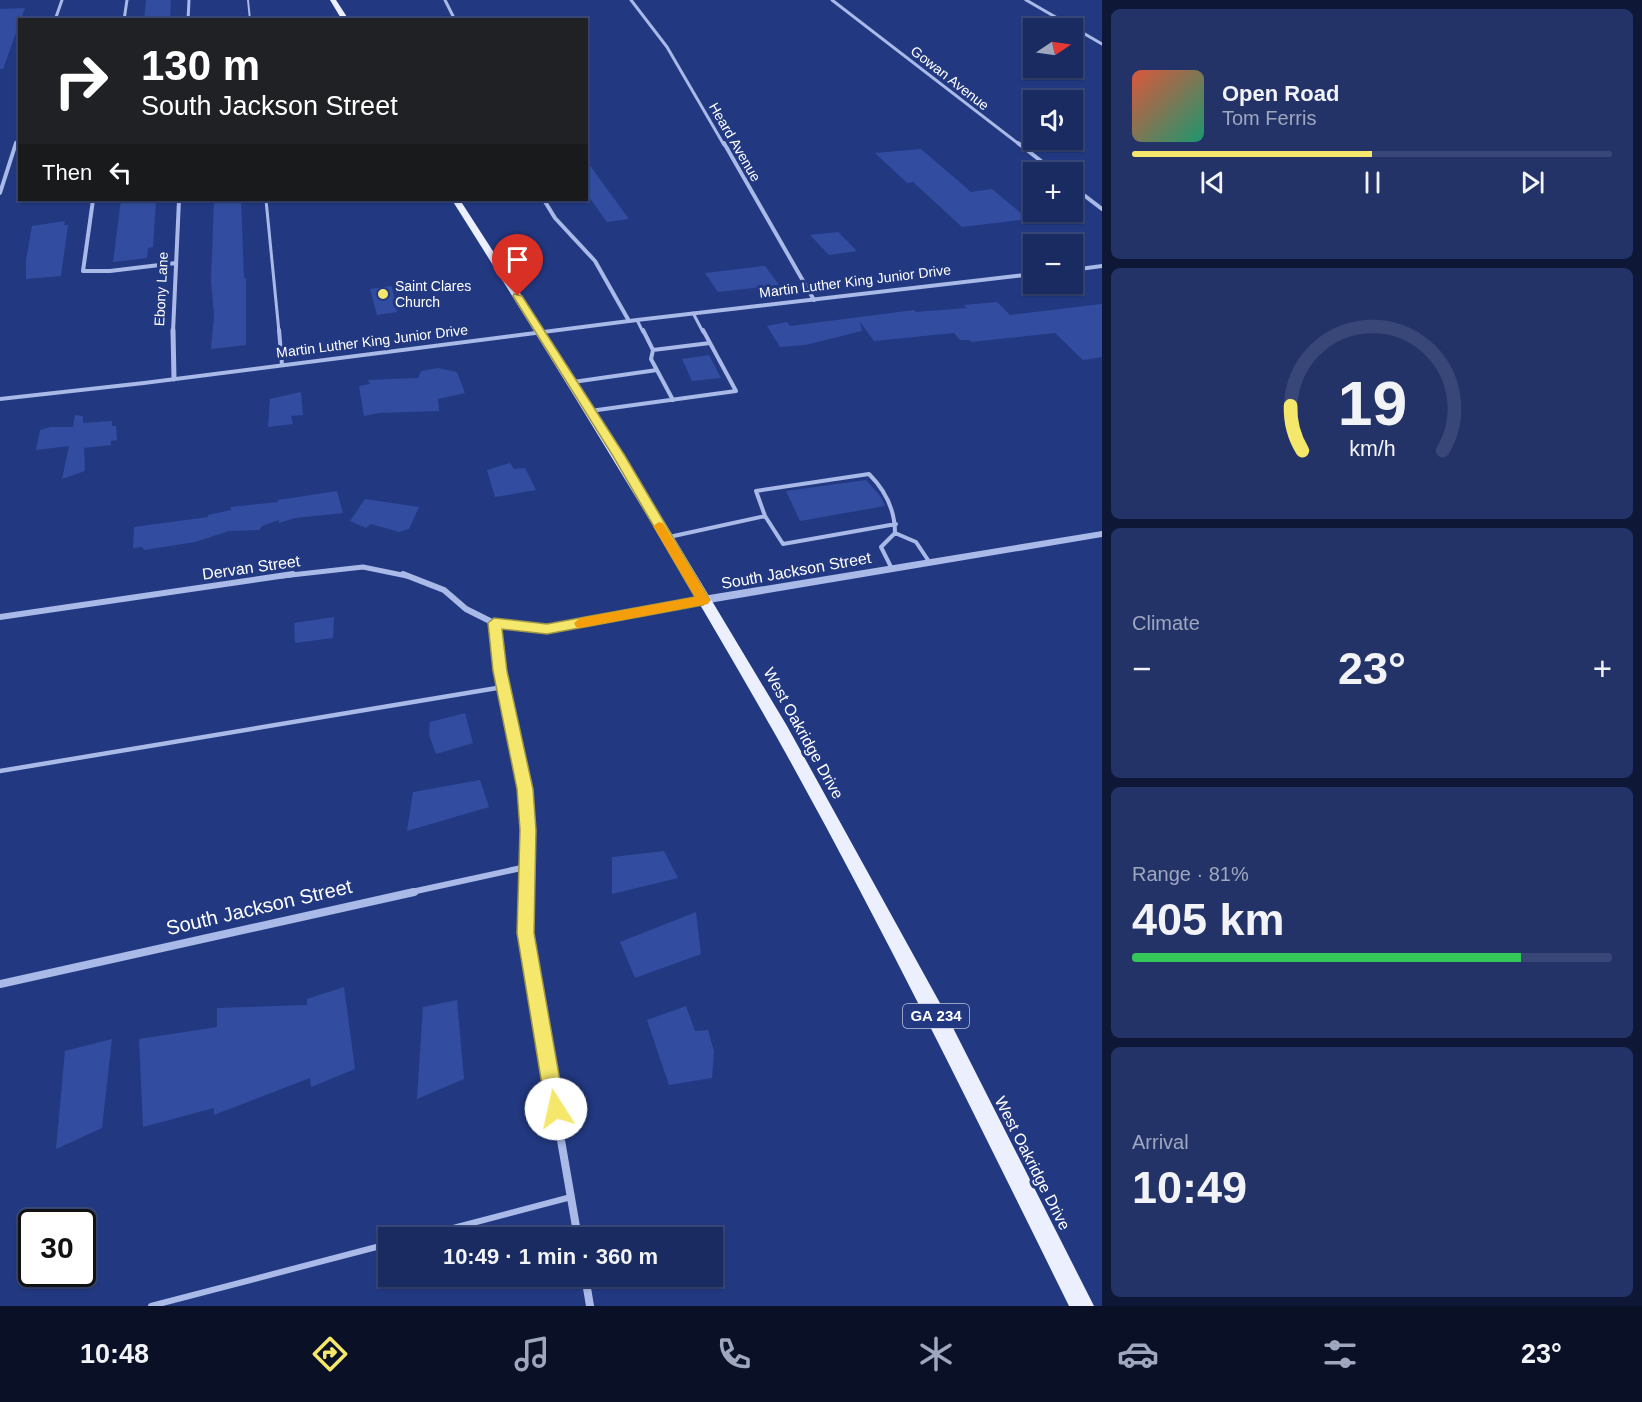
<!DOCTYPE html>
<html lang="en">
<head>
<meta charset="utf-8">
<style>
	body { margin:0; font-family:Helvetica,sans-serif; background:#233368; color:#f1f3f6; height:100vh; display:flex; flex-direction:column; font-size:22px; white-space:nowrap }
	* { box-sizing:border-box; margin:0 }
	p { font-size:20px; color:#9fa7be }
	.icon { flex:none; width:33px; height:33px; fill:none; stroke:currentColor; stroke-width:2; stroke-linecap:round; stroke-linejoin:round }
	.map { position:relative; flex:1; overflow:hidden }
	.panel { display:flex; flex-direction:column; gap:9px; padding:9px; background:#0e1836; width:540px }
	.panel>* { flex:none }
	.banner { position:absolute; left:18px; top:18px; width:570px; height:183px; border-radius:0px; box-shadow:0 2px 4px #0004,0 0 0 2px #384777; background:#202124; color:#fff; overflow:hidden }
	.needle { width:39px; rotate:77deg }
	.fabs { position:absolute; left:1023px; top:18px; display:grid; gap:12px }
	.fabs a { display:grid; place-items:center; width:60px; height:60px; border-radius:0px; background:#1a2b62; box-shadow:0 2px 4px #0004,0 0 0 2px #384777; font-size:30px }
	.speed { position:absolute; left:18px; top:1209px; display:flex; gap:12px; font-size:30px; font-weight:700; text-align:center }
	.speed>* { display:grid; place-content:center; width:78px; height:78px; border-radius:50%; background:#1a2b62; box-shadow:0 2px 4px #0004,0 0 0 2px #384777; line-height:1 }
	.speed .limit { border:3px solid #111; border-radius:9px; background:#fff; color:#111 }
	.pin { position:absolute; display:grid; place-items:center; width:51px; height:51px; color:#fff; margin:-62px -26px; border-radius:50% 50% 50% 0; rotate:-45deg; box-shadow:0 0 6px #0007 }
	.pin .icon { rotate:45deg }
	.me { position:absolute; width:66px; margin:-33px; rotate:350deg; stroke-linejoin:round; filter:drop-shadow(0 0 4px #0008) }
	.turn { display:flex; align-items:center; gap:21px; height:126px; padding:0 24px; font-size:27px }
	.turn .icon { width:78px; height:78px; stroke-width:2.5 }
	.turn b { display:block; font-size:42px; line-height:51px }
	.then { display:flex; align-items:center; height:57px; padding:0 24px; background:#0003; gap:12px; font-size:22px }
	.big { font-size:45px; font-weight:800; line-height:1.1 }
	.panel .card { flex:1; display:flex; flex-direction:column; justify-content:center; gap:9px; min-width:0; padding:0 21px; border-radius:9px; background:#233368 }
	.panel .dial { align-items:center; gap:0 }
	.dial svg { height:156px; overflow:visible; fill:none; stroke:#384777; stroke-width:7; stroke-linecap:round; text-anchor:middle }
	.dial text { fill:#f1f3f6; stroke:none }
	.song { display:flex; align-items:center; gap:18px }
	.cover { width:72px; height:72px; border-radius:9px; background:linear-gradient(135deg,hsl(10 70% 55%),hsl(160 70% 35%)) }
	.played { height:6px; border-radius:3px; background:linear-gradient(90deg,#f4e76c 50%,#384777 50%) }
	.keys { display:flex; justify-content:space-around; direction:ltr }
	.heat { display:flex; justify-content:space-between; align-items:center; font-size:33px; direction:ltr }
	.charge { height:9px; border-radius:4px; background:linear-gradient(90deg,#34c759 81%,#384777 0) }
	.trip { position:absolute; left:378px; top:1227px; width:345px; height:60px; border-radius:0px; background:#1a2b62; box-shadow:0 2px 4px #0004,0 0 0 2px #384777; font-weight:800; line-height:60px; text-align:center }
	.dock { display:flex; height:96px; justify-content:space-around; align-items:center; background:#0a1127; color:#9fa7be }
	.dock .icon { width:42px; height:42px }
	.dock .active { color:#f4e76c }
	.dock b { font-size:27px; color:#f1f3f6 }
	main { display:flex; flex:1; min-height:0 }
	.map>svg:first-child { display:block }
</style>
</head>
<body>
<main>
<div class="map">
<svg width="1102" height="1306" viewBox="0 0 1102 1306">
	<rect width="100%" height="100%" fill="#223982"/>
	<path fill="#324d9f" d="M146,0h25l-1,20h-26z
		M25,8l-22,61h-3v-60z
		M921,149l50,43 21,-3 36,30 -66,8 -49,-45 -6,1 -32,-30z
		M586,160l21,29 22,30 -22,3 -21,-29z
		M121,200h35l-3,47 -5,1 -1,10 -34,4z
		M214,200h27l3,78h2v67l-35,4 3,-34 -3,-34z
		M65,221l-1,4h4l-7,51 -35,3v-19l6,-34z
		M838,232l19,19 -28,4 -19,-20z
		M765,266l14,19 -61,7 -13,-19z
		M392,286l5,26 -20,3 -7,-26z
		M997,302l13,13 92,-11v53l-19,3 -28,-27 -84,9 -2,-2h-9l-6,-7 -80,8 -14,-19 2,9 -57,14 -25,2 -13,-21 20,-4 3,4 124,-16 2,2 51,-4 -3,-3z
		M709,355l12,23 -29,3 -10,-22z
		M438,368l19,4 8,21 -27,6 1,12 -60,2 -15,3 -5,-30 11,-2 -2,-4 50,-2 3,-7z
		M301,392l2,23 -12,1 2,8 -25,3 2,-28z
		M75,415l8,1v7l29,-2v5h4l1,14 -6,1v4l-27,3 1,23 -23,8 7,-33 -33,4 4,-20 11,-3h22z
		M510,463l4,6 11,-1 11,22 -41,7 -8,-27z
		M866,480l15,17 4,9 -85,15 -14,-30z
		M337,491l6,22 -48,5 -16,5v-3l-17,6 -3,4 -30,1 -34,11 -51,8 -2,-3 -9,1 1,-21 74,-10v-2l23,-5v-3l47,-5v-2z
		M365,499l54,8 -10,22 -10,3 -28,-8 -5,4 -16,-7z
		M334,617l-1,21 -38,5 -1,-20z
		M465,713l8,30 -37,11 -7,-19 1,-13z
		M480,780l9,27 -82,24 6,-39z
		M664,851l14,27 -66,16v-37z
		M696,912l5,42 -66,24 -15,-36z
		M344,987l11,82 -44,18 -1,-9 -96,37v-7l-71,19 -4,-88 78,-12v-19l90,-3v-6z
		M457,1000l7,79 -47,20 6,-92z
		M686,1006l9,25 13,-1 6,21 -2,27 -43,7 -22,-65z
		M112,1039l-10,89 -46,21 9,-98z"/>
	<g fill="none" stroke-linecap="round" stroke-linejoin="round">
		<path stroke="#a9b9e8" stroke-width="2" d="M248,0l2,20"/>
		<path stroke="#a9b9e8" stroke-width="3" d="M266,200l13,132
			M693,313l10,19
			M637,320l6,12"/>
		<path stroke="#a9b9e8" stroke-width="4" d="M279,330l3,35
			M643,330l10,20 -2,9 22,41
			M653,350l57,-7
			M573,382l84,-12
			M590,411l146,-20 -33,-61
			M765,516l-9,-25 113,-17c16,16 26,36 26,59l-14,14 11,22
			M895,533l21,9 14,21
			M669,537l96,-21 18,28 113,-20"/>
		<path stroke="#a9b9e8" stroke-width="4.5" d="M0,771l503,-84"/>
		<path stroke="#a9b9e8" stroke-width="6" d="M415,1238l156,-41
			M151,1306l237,-62"/>
		<path stroke="#a9b9e8" stroke-width="3" d="M445,0l10,20
			M631,0l36,47 57,98
			M832,0l188,145
			M1026,0l76,44
			M55,20l7,-20
			M124,20l3,-20
			M188,20l1,-20
			M16,145l4,-13"/>
		<path stroke="#a9b9e8" stroke-width="4" d="M724,143l90,157
			M1018,143l37,29
			M1072,186l30,23
			M0,193l16,-50
			M93,200l-10,71h27l66,-8
			M544,200l11,18 40,43 34,60
			M173,332l6,-132"/>
		<path stroke="#a9b9e8" stroke-width="5" d="M173,330l1,49
			M282,576l81,-9 44,9"/>
		<path stroke="#a9b9e8" stroke-width="6" d="M403,574l41,16 22,19 28,14 53,6 156,-29
			M0,617l293,-43
			M494,623l6,48 25,118 3,41 -2,63
			M407,893l119,-26"/>
		<path stroke="#a9b9e8" stroke-width="8" d="M526,892l-1,41 53,305
			M0,984l414,-92
			M585,1276l5,30"/>
		<path fill="#a9b9e8" fill-rule="evenodd" d="M1102,264v4l-30,4v-4z
			M1034,272v4l-397,46 -493,63 -144,16v-4l144,-16 493,-63z
			M1102,531v6l-399,67 -5,-4 5,-4z"/>
		<path fill="#eceffe" fill-rule="evenodd" d="M330,0h6l13,20h-7z
			M452,200h8l165,256 162,270 159,288 148,292h-25c-95,-192 -189,-385 -294,-572 -103,-181 -212,-358 -323,-534z"/>
	</g>
	<path fill="#f4e76c" stroke="#9f9646" stroke-width="1.5" d="M514,294l8,2 103,160 85,144 -7,5 -156,29 -45,-5 5,42 26,118 3,41 -2,103 31,176 -2,7 -7,2 -7,-2 -3,-7 -29,-176 3,-103 -3,-41 -24,-118 -5,-48 6,-5 53,6 148,-27 -82,-141 -100,-160z"/>
	<path fill="#f59e0b" d="M659,522l4,1 45,74 2,3 -2,4 -128,24 -4,-1 -2,-4 6,-5 115,-21 -42,-71z"/>
	<circle fill="#f4e76c" stroke="#223982" stroke-width="2" cx="383" cy="294" r="6"/>
	<g text-anchor="middle" stroke-width="6" stroke-linejoin="round" paint-order="stroke">
		<g font-size="14" fill="#fff" stroke="#223982">
			<text transform="translate(950 78) rotate(38)" y="5">Gowan Avenue</text>
			<text transform="translate(735 142) rotate(60)" y="5">Heard Avenue</text>
			<text transform="translate(855 281) rotate(-7)" y="5">Martin Luther King Junior Drive</text>
			<text transform="translate(161 289) rotate(-87)" y="5">Ebony Lane</text>
			<text transform="translate(372 341) rotate(-7)" y="5">Martin Luther King Junior Drive</text>
		</g>
		<g font-size="14" fill="#fff" stroke="#223982" text-anchor="start">
			<text x="395" y="291">Saint Clares<tspan x="395" dy="16">Church</tspan></text>
		</g>
		<rect fill="#223982" stroke="#bdc4da" stroke-width="1.5" x="903" y="1004" width="66" height="24" rx="4.5"/>
		<g font-size="15" font-weight="bold" fill="#fff">
			<text x="936" y="1021">GA 234</text>
		</g>
		<g font-size="16" fill="#fff" stroke="#223982">
			<text transform="translate(251 567) rotate(-8)" y="6">Dervan Street</text>
			<text transform="translate(796 570) rotate(-10)" y="6">South Jackson Street</text>
			<text transform="translate(804 733) rotate(61)" y="6">West Oakridge Drive</text>
			<text transform="translate(1033 1163) rotate(63)" y="6">West Oakridge Drive</text>
		</g>
		<g font-size="20" fill="#fff" stroke="#223982">
			<text transform="translate(259 907) rotate(-13)" y="7">South Jackson Street</text>
		</g>
	</g>
</svg>
<div class="fabs">
<a><svg class="needle" viewBox="-14 -14 28 28"><path d="M0-13l5 13h-10z" fill="#e53935"/><path d="M0 13l5-13h-10z" fill="#9fa7be"/></svg></a>
<a><svg class="icon" aria-label="sound" viewBox="0 0 24 24"><path d="M4 9h4l5-4v14l-5-4H4zM17 9q2 3 0 6"/></svg></a>
<a>+</a>
<a>−</a>
</div>
<div class="speed"><div class="limit">30</div></div>
<div class="pin" style="left:518px;top:296px;background:#d93025"><svg class="icon" aria-label="arrive" viewBox="0 0 24 24"><path d="M6 21V4h12l-3 4 3 4H6"/></svg></div>
<svg class="me" style="left:556px;top:1109px" viewBox="-20 -20 40 40"><circle r="19" fill="#fff"/><path d="M0-13L10 11 0 6-10 11z" fill="#f4e76c"/></svg>
<div class="trip">10:49 · 1 min · 360 m</div>
<div class="banner">
<div class="turn"><svg class="icon" aria-label="right" viewBox="0 0 24 24"><path d="M7 20v-9h11M14 6l5 5-5 5"/></svg><div><b>130 m</b>South Jackson Street</div></div>
<div class="then">Then<svg class="icon" aria-label="left" viewBox="0 0 24 24"><path d="M17 20v-9H6M10 6l-5 5 5 5"/></svg></div>
</div>
</div>
<section class="panel">
<div class="card">
<div class="song"><i class="cover"></i><div><b>Open Road</b><p>Tom Ferris</p></div></div>
<div class="played"></div>
<div class="keys"><svg class="icon" aria-label="previous" viewBox="0 0 24 24"><path d="M18 5L8 12l10 7zM5 5v14"/></svg><svg class="icon" aria-label="pause" viewBox="0 0 24 24"><path d="M8 5v14M16 5v14"/></svg><svg class="icon" aria-label="next" viewBox="0 0 24 24"><path d="M6 5l10 7-10 7zM19 5v14"/></svg></div>
</div>
<div class="card dial"><svg viewBox="0 0 100 80">
<path d="M14 69A42 42 0 1 1 86 69"/>
<path d="M14 69A42 42 0 0 1 8 46" stroke="#f4e76c"/>
<text x="50" y="56" font-size="32" font-weight="700">19</text>
<text x="50" y="72" font-size="11">km/h</text>
</svg></div>
<div class="card"><p>Climate</p>
<div class="heat"><a>−</a><b class="big">23°</b><a>+</a></div>
</div>
<div class="card"><p>Range · 81%</p><b class="big">405 km</b><div class="charge"></div></div>
<div class="card"><p>Arrival</p><b class="big">10:49</b></div>
</section>
</main>
<nav class="dock">
<b>10:48</b>
<svg class="icon active" aria-label="directions" viewBox="0 0 24 24"><path d="M12 3l9 9-9 9-9-9zM9 14v-3h6M13 9l2 2-2 2"/></svg>
<svg class="icon" aria-label="music" viewBox="0 0 24 24"><path d="M9 18V5l10-2v13"/><circle cx="6" cy="18" r="3"/><circle cx="16" cy="16" r="3"/></svg>
<svg class="icon" aria-label="phone" viewBox="0 0 24 24"><path d="M5 4h4l2 5-3 2q2 4 5 5l2-3 5 2v4C11 20 4 13 5 4z"/></svg>
<svg class="icon" aria-label="climate" viewBox="0 0 24 24"><path d="M12 3v18M4 7l16 10M4 17L20 7"/></svg>
<svg class="icon" aria-label="car" viewBox="0 0 24 24"><path d="M5 17H2v-5l4-1 3-4h7l3 4 3 1v5h-3M9 17h6M6 11h13"/><circle cx="7" cy="17" r="2"/><circle cx="17" cy="17" r="2"/></svg>
<svg class="icon" aria-label="filters" viewBox="0 0 24 24"><path d="M4 7h16M4 17h16"/><circle cx="9" cy="7" r="2"/><circle cx="15" cy="17" r="2"/></svg>
<b>23°</b>
</nav>
</body>
</html>
